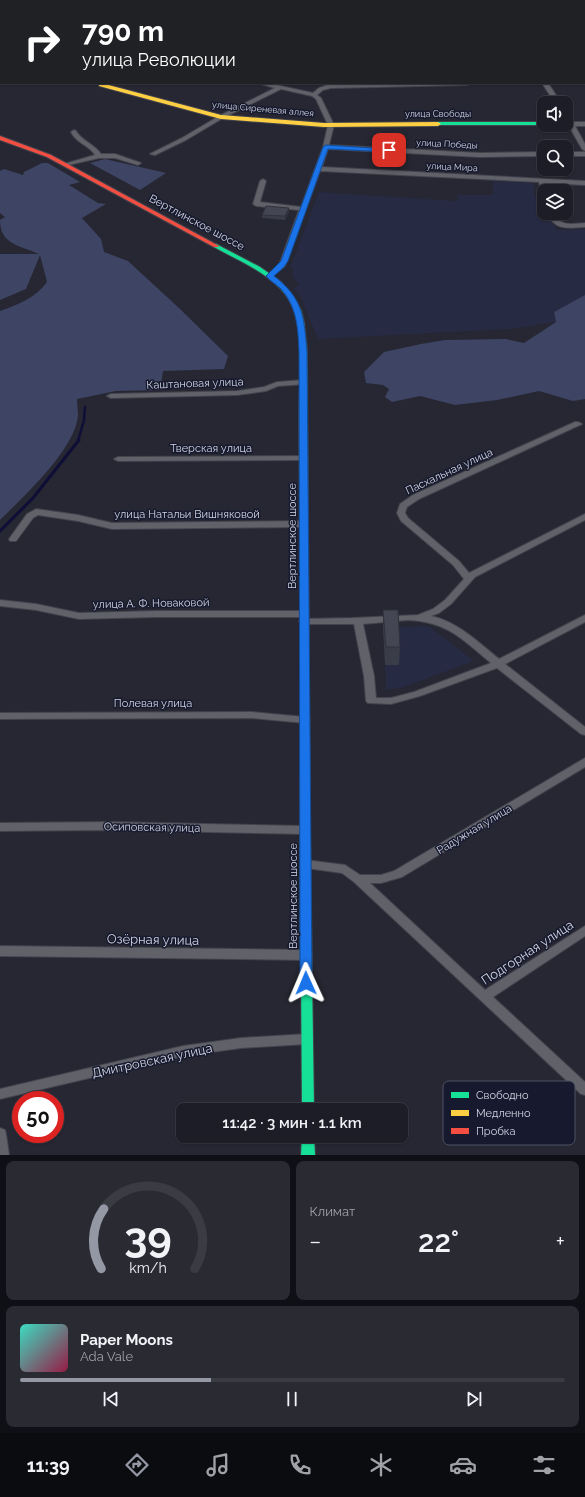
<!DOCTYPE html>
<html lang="ru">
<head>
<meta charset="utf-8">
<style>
	body { margin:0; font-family:Raleway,sans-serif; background:#292a32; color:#f1f3f6; height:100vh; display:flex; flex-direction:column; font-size:15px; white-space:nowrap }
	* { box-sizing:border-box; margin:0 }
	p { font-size:13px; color:#a0a2a7 }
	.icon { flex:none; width:22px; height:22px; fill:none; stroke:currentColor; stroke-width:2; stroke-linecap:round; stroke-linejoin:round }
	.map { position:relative; height:1155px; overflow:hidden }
	.details { display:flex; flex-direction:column; gap:6px; padding:6px; background:#0f1015; flex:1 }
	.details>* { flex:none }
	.guide { position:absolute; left:0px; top:0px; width:585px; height:84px; box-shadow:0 1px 3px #0004,0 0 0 1px #3a3b43; background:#202124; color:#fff; overflow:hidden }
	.tools { position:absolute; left:537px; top:96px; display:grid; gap:8px }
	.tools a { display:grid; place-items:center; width:36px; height:36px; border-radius:8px; background:#1c1d26; box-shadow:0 1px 3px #0004,0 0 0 1px #3a3b43; font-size:20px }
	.speed { position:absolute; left:12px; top:1091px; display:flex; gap:8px; font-size:20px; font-weight:700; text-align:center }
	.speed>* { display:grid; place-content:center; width:52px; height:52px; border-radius:50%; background:#1c1d26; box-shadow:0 1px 3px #0004,0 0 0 1px #3a3b43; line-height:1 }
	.speed .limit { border:6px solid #d22; background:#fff; color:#111 }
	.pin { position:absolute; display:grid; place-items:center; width:34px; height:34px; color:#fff; margin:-17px; border-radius:8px; box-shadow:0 2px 6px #0006 }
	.me { position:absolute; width:44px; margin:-22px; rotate:359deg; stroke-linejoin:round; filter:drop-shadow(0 0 3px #0008) }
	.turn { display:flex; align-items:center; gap:14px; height:84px; padding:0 16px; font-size:18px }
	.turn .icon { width:52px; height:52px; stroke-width:2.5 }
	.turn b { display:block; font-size:28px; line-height:34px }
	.big { font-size:30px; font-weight:600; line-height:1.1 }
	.details .widget { flex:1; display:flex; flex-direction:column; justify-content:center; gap:6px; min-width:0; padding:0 14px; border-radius:8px; background:#292a32 }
	.details .dial { align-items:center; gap:0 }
	.dial svg { height:104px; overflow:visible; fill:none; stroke:#3a3b43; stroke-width:7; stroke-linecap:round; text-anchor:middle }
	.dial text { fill:#f1f3f6; stroke:none }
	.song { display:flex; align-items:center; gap:12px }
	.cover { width:48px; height:48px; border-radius:6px; background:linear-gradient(135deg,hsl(170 70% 55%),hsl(340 70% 35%)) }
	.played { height:4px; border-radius:2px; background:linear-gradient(90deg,#9497a4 35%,#3a3b43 35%) }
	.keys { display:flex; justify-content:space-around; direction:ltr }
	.heat { display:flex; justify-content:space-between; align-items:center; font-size:22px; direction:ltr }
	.details .tiles { flex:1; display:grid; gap:6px; grid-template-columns:1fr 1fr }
	.widget:last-child { grid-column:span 2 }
	.trip { position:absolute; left:176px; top:1103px; width:232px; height:40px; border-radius:8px; background:#1c1d26; box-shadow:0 1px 3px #0004,0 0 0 1px #3a3b43; font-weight:600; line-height:40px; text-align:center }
	.tabs { display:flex; height:64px; justify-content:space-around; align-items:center; background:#0b0c0f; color:#a0a2a7 }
	.tabs .icon { width:28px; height:28px }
	.tabs .current { color:#9497a4 }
	.tabs b { font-size:18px; color:#f1f3f6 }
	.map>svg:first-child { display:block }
</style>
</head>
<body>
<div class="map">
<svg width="585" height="1155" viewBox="0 0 585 1155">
	<rect width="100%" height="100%" fill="#262732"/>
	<path fill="#262a42" d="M494,181l38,2 3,5 -1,9 9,1 1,15h2l11,17 28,-1v66l-31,17 2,10 -45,7 -193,10 -17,-41 -8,-10 6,-2 -7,-11 1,-7h-3l29,-76 138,9 1,-6h34z
		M429,626l45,35 -73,27 -15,2 -3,-63z"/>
	<path fill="#3e4463" d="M105,159l61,14 -26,17 -50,-27z
		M42,163h6l32,19 -11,3 29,18 8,1 -24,14 19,21 3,13 24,9 52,48 48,47 -4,13 -61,2 -3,19 -44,1 -39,8c0,5 1,11 1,16 -2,34 -55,82 -78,105v-209c17,-6 37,-14 47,-29l-7,-27 -14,34 -26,11v-46h39c-19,-9 -39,-9 -39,-34l5,-3 -5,-4v-42l4,-2 19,6 1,-3z
		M585,295v104l-12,2 -34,-10 -42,9 -42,5 -35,-9 -28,6 -7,-5 4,-8 -6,-4 -17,-2 -2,-11 20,-20 37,-8 24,-4 61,-1 18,4 32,-21 -2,-10z"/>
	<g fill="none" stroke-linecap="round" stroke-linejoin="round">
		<path stroke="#0e0e36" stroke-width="2.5" d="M78,441l6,-21 1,-13"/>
		<path stroke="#0e0e36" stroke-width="3" d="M0,531l33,-33 46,-58"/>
		<g stroke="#42434d" stroke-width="2">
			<path id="street" d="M584,79h1v4h-1z
				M257,83h10l46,10 6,-5 11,-4 140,-1 -3,2 -136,3 -8,2 -6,5 4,3 13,27 -5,20 151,8 64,-1v4l-64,1 -152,-8 -6,18 263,14v4l-40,-2 2,8h-3v2l-3,-2 -2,-9 -219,-11 -35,95 -14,11h-4v-2l12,-10 20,-55 -43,-4 -3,-2 7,-23 3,-2 3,2 -6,21 41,5 22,-60 5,-22 -12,-26 -4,-3 -31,-7 -58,29 -37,22 -31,15 -5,-1 32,-16 37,-22 56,-28z
				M542,83h6l13,20h-6z
				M566,114l2,1 5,7h12v4h-10l10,18v7l-3,-2 -13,-23 -5,-1h2z
				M74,130l2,1c6,10 18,13 25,23h14l26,9 -3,2 -23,-7h-16l-35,8v-2l31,-9c-6,-10 -19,-12 -24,-23z
				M566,152h19v4h-19z
				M547,213h6c7,14 19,11 32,10v4c-17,1 -30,4 -38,-14z
				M303,380l4,2 -1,2 -28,2 -12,5 -29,4 -126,3 -4,-2 4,-2 126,-3 27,-4 13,-5z
				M575,422h3l4,2 -163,75 -12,8 -2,6 3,5 51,43 10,12 116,-59v6l-110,57 -24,27 -12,9 -8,3c27,6 47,26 68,43l86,-44v7l-80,42 80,63v8l-4,-1 -84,-66 -77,28 -29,8 -23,-1 -2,-2 -2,-25 -10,-52h-50l-5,-3 2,-2 51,-1 66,-3 15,-6 12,-9 19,-21 -11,-14 -52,-44 -4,-8 3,-9 13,-9zM408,620c40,2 54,19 83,43l-77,29 -23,6h-15l-2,-22 -11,-52z
				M304,456l4,2 -1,2 -189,1 -4,-2 4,-2z
				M36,509l42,6 34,8 192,-2 4,3 -4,3 -192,2 -34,-8 -40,-6 -5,3 -17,23h-6l-1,-2 18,-25z
				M0,600l36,4 43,9 77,-2h148l5,3 -5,3h-148l-77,2 -43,-9 -36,-4z
				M252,712l53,5 4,1 1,2 -1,2 -4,1 -53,-5 -252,1v-6z
				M585,758v9l-183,110 -21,6h-11l115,107 100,-64v10l-92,61 92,85v13l-4,-1 -227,-212 -12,-9 -36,-5 -4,-1 -2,-3 2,-3 4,-1 39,5 15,10h21l13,-4z
				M108,822l197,4 4,1 1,3 -1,3 -4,1 -197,-4 -108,1v-8z
				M0,946l306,4 4,2 2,3 -2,3 -4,2 -306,-4z
				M307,1034l4,1 2,4 -2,4 -4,1 -66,4 -58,8 -183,43v-10l183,-43 58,-8z
				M0,1128l5,2 1,4 3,21h-9z"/>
		</g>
		<g stroke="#42434d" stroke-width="2">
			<path id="fast" d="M438,122h106v3h2h-110l-1,-1z
				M216,244l44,23 20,14 14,17 7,12 3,12 3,28 1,157 -1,2 -3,1 -4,-3c0,-30 -1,-61 -1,-91 0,-37 9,-92 -14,-122 -17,-22 -48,-34 -71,-47v-2z
				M305,829l4,1 1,3 4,277h-12l-2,-277 1,-3z
				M302,1136h12l1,19h-14z"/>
		</g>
		<g stroke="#42434d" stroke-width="2">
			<path id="slow" d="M101,83l120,32 103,8 114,-1 3,2 -3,2 -114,1 -103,-8 -122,-33v-2z"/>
		</g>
		<g stroke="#42434d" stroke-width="2">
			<path id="jam" d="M0,136l51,19 168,91 -1,1h-4l-167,-90 -47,-17z
				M304,504l4,3 2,326 -1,3 -4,1 -4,-1 -1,-3v-326z"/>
		</g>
		<use href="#street" fill="#606169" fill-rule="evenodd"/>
		<use href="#fast" fill="#16e098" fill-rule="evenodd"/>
		<use href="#slow" fill="#ffcf43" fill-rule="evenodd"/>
		<use href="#jam" fill="#f24e42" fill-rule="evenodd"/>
	</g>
	<path fill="#3a3c48" d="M184,0h16v1h-16z
		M289,208v4l-4,8 -23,-2v-3z
		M383,610l17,37 -1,18h-14l-2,-38z"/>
	<path fill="#30313b" d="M289,208v4l-4,8v-4z"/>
	<path fill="#444654" stroke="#30313b" d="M265,0h52v1h-53z
		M266,206l23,2 -4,8 -23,-1z
		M383,610h15l2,37h-14z"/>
	<path fill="#1a73e8" stroke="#114b97" d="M326,145l63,4 3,1 -3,2 -61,-3 -40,112 -4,6 -10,9c29,22 30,41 33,76l5,631 -2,4 -4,1 -4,-1 -2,-4 -1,-631c-1,-24 -2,-45 -18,-63 -5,-5 -11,-8 -15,-13l15,-15 42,-114z"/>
	<g text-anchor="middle" stroke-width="3" stroke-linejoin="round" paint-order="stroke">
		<g font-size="9" fill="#d0d3e1" stroke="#171a2e">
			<text transform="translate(263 109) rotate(5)" y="3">улица Сиреневая аллея</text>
			<text x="438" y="117">улица Свободы</text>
			<text transform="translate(447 144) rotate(3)" y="3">улица Победы</text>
			<text transform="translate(452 167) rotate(3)" y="3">улица Мира</text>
		</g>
		<g font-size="11" fill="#d0d3e1" stroke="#171a2e">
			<text transform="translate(197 222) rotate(28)" y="4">Вертлинское шоссе</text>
			<text transform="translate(195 383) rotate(-2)" y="4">Каштановая улица</text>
			<text x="211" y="452">Тверская улица</text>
			<text transform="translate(449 471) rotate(-25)" y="4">Пасхальная улица</text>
			<text x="187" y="518">улица Натальи Вишняковой</text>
			<text transform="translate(292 536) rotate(-90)" y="4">Вертлинское шоссе</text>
			<text transform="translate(151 603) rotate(-1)" y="4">улица А. Ф. Новаковой</text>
			<text x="153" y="707">Полевая улица</text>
			<text transform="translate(152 827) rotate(1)" y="4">Осиповская улица</text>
			<text transform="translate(474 829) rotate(-31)" y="4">Радужная улица</text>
			<text transform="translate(293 896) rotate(-90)" y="4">Вертлинское шоссе</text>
		</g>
		<g font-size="13" fill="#d0d3e1" stroke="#171a2e">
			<text transform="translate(153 939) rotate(1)" y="5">Озёрная улица</text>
			<text transform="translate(527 952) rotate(-33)" y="5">Подгорная улица</text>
			<text transform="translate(152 1060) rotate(-12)" y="5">Дмитровская улица</text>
		</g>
	</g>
	<rect x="443" y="1081" width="132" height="64" rx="6" fill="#171a2e" stroke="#4e5264" stroke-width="1"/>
	<rect x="451" y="1092" width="18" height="6" fill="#16e098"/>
	<rect x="451" y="1110" width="18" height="6" fill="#ffcf43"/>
	<rect x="451" y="1128" width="18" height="6" fill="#f24e42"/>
	<g font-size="11" fill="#d0d3e1">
		<text x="476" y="1099">Свободно</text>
		<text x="476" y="1117">Медленно</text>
		<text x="476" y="1135">Пробка</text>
	</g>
</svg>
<div class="tools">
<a><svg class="icon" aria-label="sound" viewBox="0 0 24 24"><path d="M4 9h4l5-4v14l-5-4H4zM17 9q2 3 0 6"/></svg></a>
<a><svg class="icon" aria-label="search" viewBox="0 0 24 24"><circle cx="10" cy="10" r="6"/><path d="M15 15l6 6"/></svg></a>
<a><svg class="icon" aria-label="layers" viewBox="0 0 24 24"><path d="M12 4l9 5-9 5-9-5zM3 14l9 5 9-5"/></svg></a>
</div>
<div class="speed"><div class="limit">50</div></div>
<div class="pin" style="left:389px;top:150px;background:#d93025"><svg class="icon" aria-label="arrive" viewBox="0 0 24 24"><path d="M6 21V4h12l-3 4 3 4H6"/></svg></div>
<svg class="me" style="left:306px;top:983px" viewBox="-20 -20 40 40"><path d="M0-17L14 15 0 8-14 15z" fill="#1a73e8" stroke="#fff" stroke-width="4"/></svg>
<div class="trip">11:42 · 3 мин · 1.1 km</div>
<div class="guide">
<div class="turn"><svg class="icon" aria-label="right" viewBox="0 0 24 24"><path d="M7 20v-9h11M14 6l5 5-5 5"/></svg><div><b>790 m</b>улица Революции</div></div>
</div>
</div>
<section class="details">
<div class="tiles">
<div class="widget dial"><svg viewBox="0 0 100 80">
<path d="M14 69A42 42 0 1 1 86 69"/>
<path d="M14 69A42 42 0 0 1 16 23" stroke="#9497a4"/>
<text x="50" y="56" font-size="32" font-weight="700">39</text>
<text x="50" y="72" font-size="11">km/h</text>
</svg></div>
<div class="widget"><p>Климат</p>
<div class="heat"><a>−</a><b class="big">22°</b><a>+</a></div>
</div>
<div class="widget">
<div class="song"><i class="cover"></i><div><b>Paper Moons</b><p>Ada Vale</p></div></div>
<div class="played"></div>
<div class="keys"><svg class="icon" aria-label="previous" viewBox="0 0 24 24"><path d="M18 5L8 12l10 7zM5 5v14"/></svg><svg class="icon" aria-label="pause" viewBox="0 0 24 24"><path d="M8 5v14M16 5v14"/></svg><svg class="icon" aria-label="next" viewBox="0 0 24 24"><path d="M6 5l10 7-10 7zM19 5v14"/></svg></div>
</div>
</div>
</section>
<nav class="tabs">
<b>11:39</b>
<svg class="icon current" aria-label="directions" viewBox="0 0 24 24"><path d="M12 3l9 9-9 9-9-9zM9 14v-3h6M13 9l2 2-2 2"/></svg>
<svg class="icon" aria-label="music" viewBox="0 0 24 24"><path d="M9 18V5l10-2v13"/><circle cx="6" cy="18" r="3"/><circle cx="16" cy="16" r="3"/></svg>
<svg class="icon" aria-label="phone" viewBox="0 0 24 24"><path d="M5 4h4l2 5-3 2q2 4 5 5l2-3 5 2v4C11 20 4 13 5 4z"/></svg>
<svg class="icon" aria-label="climate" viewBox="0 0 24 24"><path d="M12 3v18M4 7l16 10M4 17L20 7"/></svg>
<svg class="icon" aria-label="car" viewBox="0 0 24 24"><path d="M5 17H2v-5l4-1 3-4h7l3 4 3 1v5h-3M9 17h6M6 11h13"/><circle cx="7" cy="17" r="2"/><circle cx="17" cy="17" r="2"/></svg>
<svg class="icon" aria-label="filters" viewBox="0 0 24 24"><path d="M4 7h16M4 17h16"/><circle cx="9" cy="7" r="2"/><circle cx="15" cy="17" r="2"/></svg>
</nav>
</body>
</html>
